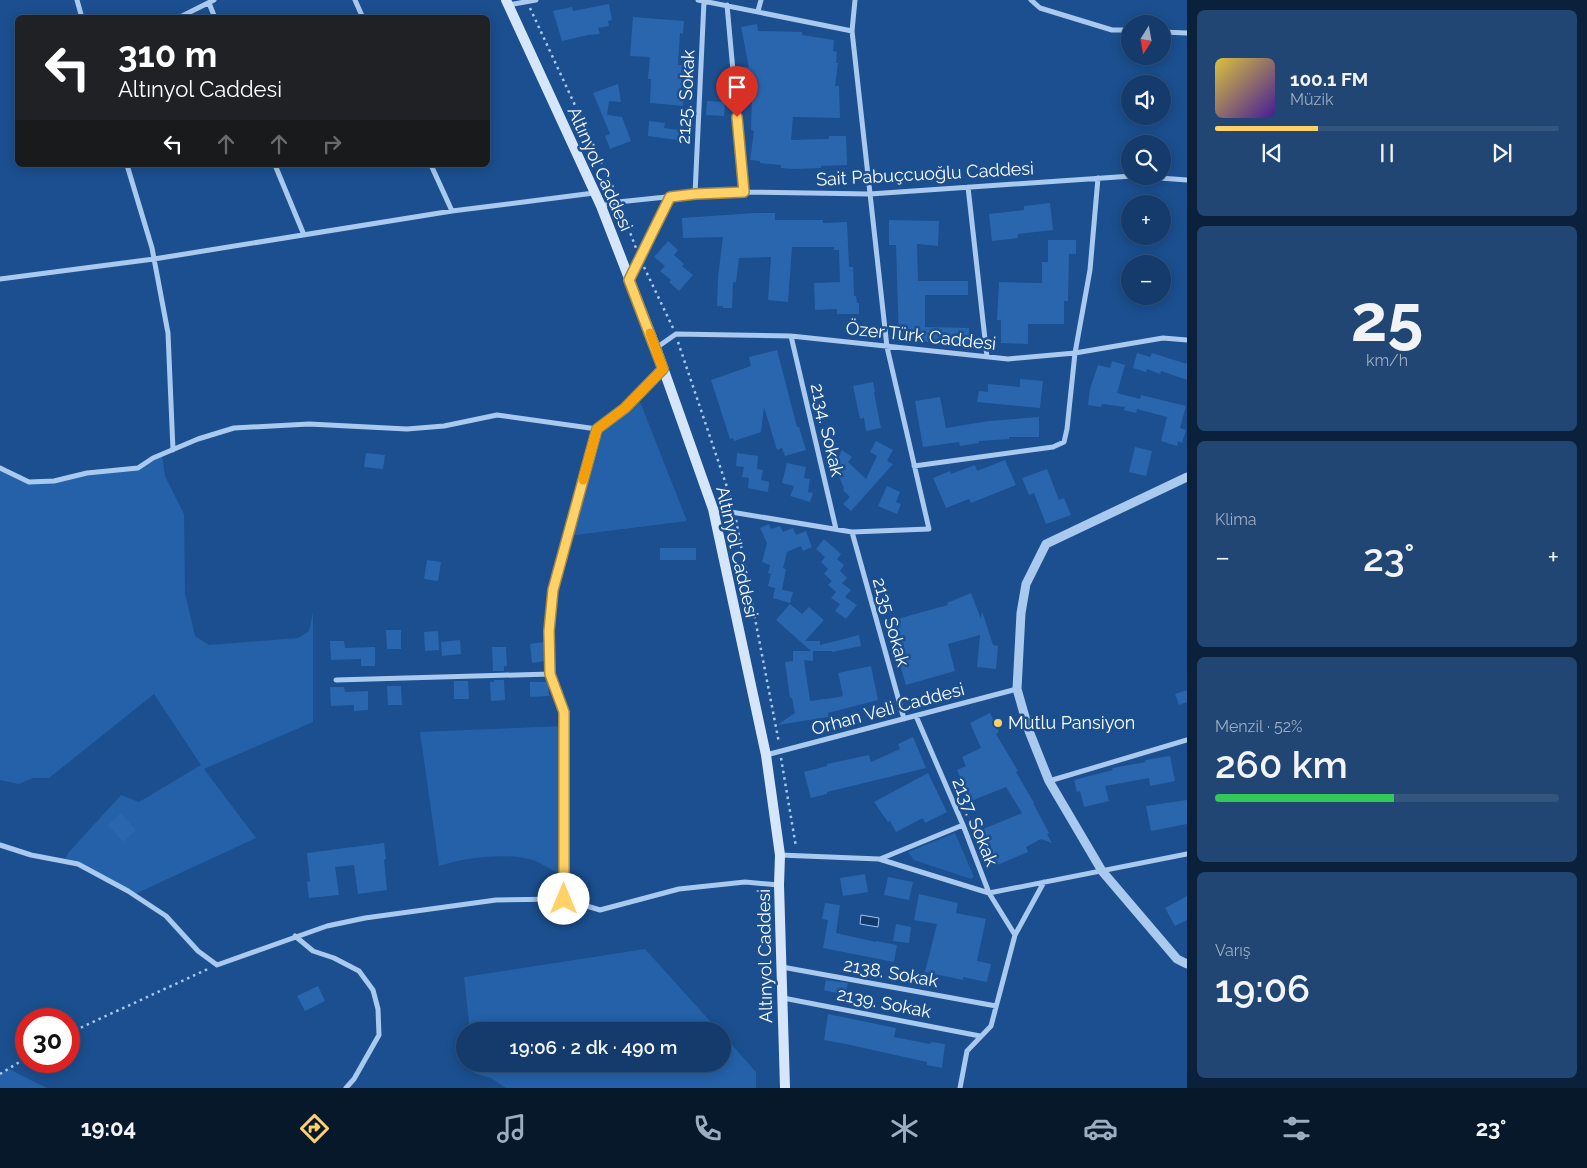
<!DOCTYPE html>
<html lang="tr">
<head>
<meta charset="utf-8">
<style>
	body { margin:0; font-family:Raleway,sans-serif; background:#214673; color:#f1f3f6; height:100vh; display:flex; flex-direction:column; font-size:19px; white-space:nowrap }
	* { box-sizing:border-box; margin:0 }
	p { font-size:16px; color:#9dadc1 }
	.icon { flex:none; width:28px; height:28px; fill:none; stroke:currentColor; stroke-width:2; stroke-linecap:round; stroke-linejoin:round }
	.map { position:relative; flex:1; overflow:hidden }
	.panel { display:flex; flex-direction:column; gap:10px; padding:10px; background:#0b203b; width:400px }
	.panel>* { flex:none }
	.top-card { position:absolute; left:15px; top:15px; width:475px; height:152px; border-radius:8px; box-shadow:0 2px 12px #0003,0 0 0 1px #33557e; background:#202124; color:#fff; overflow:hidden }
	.needle { width:32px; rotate:191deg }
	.controls { position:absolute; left:1121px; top:15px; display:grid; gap:10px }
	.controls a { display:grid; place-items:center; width:50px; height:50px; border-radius:50%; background:#143b6b; box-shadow:0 2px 12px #0003,0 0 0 1px #33557e; font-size:25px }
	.speed { position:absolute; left:15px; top:1008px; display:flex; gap:10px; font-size:25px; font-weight:700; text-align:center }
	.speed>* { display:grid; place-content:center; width:65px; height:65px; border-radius:50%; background:#143b6b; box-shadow:0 2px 12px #0003,0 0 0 1px #33557e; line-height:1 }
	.speed .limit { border:8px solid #d22; background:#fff; color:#111 }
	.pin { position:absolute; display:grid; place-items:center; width:42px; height:42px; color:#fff; margin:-51px -21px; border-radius:50% 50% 50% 0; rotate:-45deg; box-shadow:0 0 5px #0007 }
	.pin .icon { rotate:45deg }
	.me { position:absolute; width:55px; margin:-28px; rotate:0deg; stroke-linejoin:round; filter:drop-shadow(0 0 4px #0008) }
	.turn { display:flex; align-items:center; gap:18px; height:105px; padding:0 20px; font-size:22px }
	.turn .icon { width:65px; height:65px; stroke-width:2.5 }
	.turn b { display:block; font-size:35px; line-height:42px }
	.lanes { display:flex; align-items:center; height:48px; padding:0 20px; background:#0003; justify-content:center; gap:25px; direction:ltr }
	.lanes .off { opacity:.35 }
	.big { font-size:38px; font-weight:600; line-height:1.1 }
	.panel .tile { flex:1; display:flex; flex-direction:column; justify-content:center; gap:8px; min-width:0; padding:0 18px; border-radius:8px; background:#214673 }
	.panel .dial { align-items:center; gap:0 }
	.dial b { font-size:65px; line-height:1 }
	.song { display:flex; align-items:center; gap:15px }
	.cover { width:60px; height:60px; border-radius:8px; background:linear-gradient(135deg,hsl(50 70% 55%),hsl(260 70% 35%)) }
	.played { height:5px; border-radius:2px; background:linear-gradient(90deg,#ffd166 30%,#33557e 30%) }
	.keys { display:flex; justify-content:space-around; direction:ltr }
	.heat { display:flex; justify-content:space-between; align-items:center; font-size:28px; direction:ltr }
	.charge { height:8px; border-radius:4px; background:linear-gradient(90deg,#34c759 52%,#33557e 0) }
	.trip { position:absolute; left:456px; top:1022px; width:275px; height:50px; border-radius:25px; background:#143b6b; box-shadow:0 2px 12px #0003,0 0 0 1px #33557e; font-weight:600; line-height:50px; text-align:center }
	.tabs { display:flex; height:80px; justify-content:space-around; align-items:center; background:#08182b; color:#9dadc1 }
	.tabs .icon { width:35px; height:35px }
	.tabs .on { color:#ffd166 }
	.tabs b { font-size:22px; color:#f1f3f6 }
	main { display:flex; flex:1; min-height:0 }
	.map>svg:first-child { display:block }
</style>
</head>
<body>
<main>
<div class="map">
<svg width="1187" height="1088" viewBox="0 0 1187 1088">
	<rect width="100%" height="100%" fill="#1b4f8f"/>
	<path fill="#2461a8" d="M637,394l50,127 -119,15 29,-107z
		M162,455l3,21 19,38 1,79 10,43 14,9 89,-7 11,-7 4,-19v110l-109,47 52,69 -123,57 -55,-31 -14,-3 5,-9 52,-57 18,7 62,-37 -47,-71 -105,84h-16l-14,6 -19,-4v-312l29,14 25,-1 33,-8 50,-5z
		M565,726l-7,147c-9,-4 -19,-12 -29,-14 -27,-6 -63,-2 -90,7l-19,-134z
		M955,833l19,44 -3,2 -57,-19 -6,-8z
		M645,949l74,82h-249l-6,-54z
		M723,1035l33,37v16h-250l-15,-10 -17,-5 -1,-9h249z
		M9,1069l38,19h-47v-14z"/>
	<path fill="#123a6d" stroke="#9cc4f0" d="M861,915l18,3 -1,9 -18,-3z"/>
	<path fill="#2a66ad" d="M609,4l3,16 -4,1 1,5 -11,2 2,6 -12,1 -26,6 -9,-30 19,-4 1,4z
		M633,17l51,4 -1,13 -3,-1 -2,32h4l-1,24h3l-1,17 -33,-3 1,-24h-3l2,-22 -20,-1z
		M757,24l1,7 44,1v3l32,5 -1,11 4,1 -1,11h2l-3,23h4l1,32 -47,-1 -2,23 38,-1v-3h17l1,29 -26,1v2l-27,1 -13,-1v-3l-21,-2v-2l-10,-1 4,-29 -3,-1 1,-32 -4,1 -2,-10 -2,-21 5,-1 -8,-40z
		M618,84l3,18 -12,-1 -2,14 15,2 9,24 -21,8 -5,-13 5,-2 -17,-41z
		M707,101l18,1 -1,14 -18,-1z
		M649,121l16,2 -1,5 15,2 -1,10 -30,-4z
		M1050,203l3,27 -35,4v4l-26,3 -3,-27 35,-4v-4z
		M755,213h20v7h48v3l24,-1 2,45h4l1,29h2l1,7h2v11h-22v-5l-22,1 -1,-27 26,-1 -1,-32h-5v-3h-42l-4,55 -20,-2 3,-43 -32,1 -3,24h-3l-1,26h-9v-2h-6l1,-29 5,-40 -40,1 -1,-20z
		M889,220l50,1 -1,25 -21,-2 1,37h50v14h-43v32l44,1v14h-70l-3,-97h-7z
		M1048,240h28v14h-7l-1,47h-4v23h-36v20l-27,-1v-23h-4l2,-38 43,1v-21h6z
		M668,241l10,9 -4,5 10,9 -2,2 11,9 -14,16 -10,-9 2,-2 -11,-9 5,-5 -11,-9z
		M777,350l20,77h2l7,23 -21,6 -3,-8 -5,2 -13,-43 -3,25 -27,9 -1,-3 -3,1 -19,-59 40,-14 -2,-9z
		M1137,353l13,4 2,-4 35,11v16l-26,-9 -1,3 -13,-5 -1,3 -13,-4z
		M1112,361l13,4 -8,28 23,6 1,-4 45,11 -6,22 6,2 -4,13 -4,-2 -1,5 -16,-5 6,-24 -30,-8 -1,4 -12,-3 1,-3 -23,-3 -1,3 -13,-2 2,-16 8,-24 12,3z
		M1020,379l23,2 -3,27 -63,-6 2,-11 9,1v-8l32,3z
		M873,382l2,10 -1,1 7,35 -15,3 -2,-13 -4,1 -7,-33z
		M940,397l6,31 43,-7 50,-4v20h-30v2l-30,2v2l-19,3 -1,-4 -36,5 -8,-46z
		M876,441l17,9 -6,11 6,3 -42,47 -8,-7 7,-7 -7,-7 1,-2 -8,-18 -3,-3 9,-17 10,7 -4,5 18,17 11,-23 -7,-4z
		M1135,447l17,4 -6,25 -17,-4z
		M366,453l19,2 -2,14 -19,-2z
		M737,453l21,3 -1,13 6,1 -2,10 8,2 -1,10 -20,-4 1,-10 -7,-1 2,-10 -8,-1z
		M1005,460l11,25 -45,18 -2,-4 -23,9 -13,-30 17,-7 1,3 24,-9 2,6z
		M787,463l19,4 -2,11 6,1 -2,13 5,1 -3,9 -20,-6 4,-10 -12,-3z
		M1047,469l12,31 5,-2 7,17 -25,9 -12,-31 -5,2 -7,-17z
		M887,486l13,6 -4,10 5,2 -4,10 -19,-8z
		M769,524l2,5 9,-3 3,6 10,-4 3,7 10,-4 6,16 -9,4 -2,-5 -14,6 -4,16 3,1 -4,21 -14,-4 3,-12 -3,-1 2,-8 -8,-3 5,-19 -7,-15z
		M824,539l17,15 -4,5 7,6 -4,6 7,7 -5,5 9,7 -6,7 12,8 -11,14 -11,-8 10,-14 -5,7 -9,-6 5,-6 -8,-7 4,-4 -8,-7 4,-5 -7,-7 4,-5 -9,-8z
		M660,548h36v12h-36z
		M427,560l14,2 -3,19 -14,-2z
		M775,588l18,4 -3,11 -17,-5z
		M971,593l10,26 1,-8 11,34 5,1 -2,23 -19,-2 3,-32 -32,9 7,27 -49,14 -10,-34h2l-8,-30 58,-16 -1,-2z
		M790,604l12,10 7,-7 15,13 -19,21h15v4l39,-10 2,11 -29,6v-1h-19v10l-9,-1 6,41 30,-4 3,-2 -5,-22 33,-7 7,34 -50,13v4l-51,8 18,-12 -3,-15h-2l-5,-36 8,-1v-10h18l-35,-31z
		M386,630h15v19h-14z
		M438,631l1,19 -14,1 -1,-19z
		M460,640l1,14 -19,2 -1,-14z
		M330,641h14l1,7 30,-1v19h-14v-7l-30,1z
		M544,642l1,19 -13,2 -2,-19z
		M492,647h14l1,19h-3v5h-11z
		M494,680h10l1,20 -14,1 -1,-19h4z
		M454,681h14l1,18h-15z
		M530,682h18l1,14 -19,1z
		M387,686h14l1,19h-14z
		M330,687h14l1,5 23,-1v19l-14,1v-6l-23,1z
		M1187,690v12l-8,3 -4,-11z
		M990,713l9,19 -3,2 22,37 -2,1 18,31h-1l16,30 -2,1 5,9 -11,-4 -15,8 2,5 -33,14 -9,-22 -3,1 -5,-14 44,-18 -16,-26 -35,14 -14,-31 9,-4 -4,-9 19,-9 -11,-25z
		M913,737l13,31 -99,24v2l-16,4 -7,-26 23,-6v-2l42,-9 2,7 29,-13 -2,-5z
		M1170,756l5,25 -25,5 -1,-8 -44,8 4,15 -25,6 -4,-16 -3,1 -3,-12 39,-10 -1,-2 34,-6 -1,-2z
		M928,773l19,39 -22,11 -2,-5 -27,14 -6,-11 -2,1 -14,-20z
		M1187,800v24l-36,7 -5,-25z
		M121,813l15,17 -13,12 -15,-17z
		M384,843l2,16 -2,1 3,30 -29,4 -4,-29 -19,2 4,28 -30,3 -2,-16 3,-1 -3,-28z
		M865,874l3,18 -25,4 -3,-18z
		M888,877l25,5 -4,18 -25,-5z
		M919,894l39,9 -2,10 30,6 -9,42 14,3 -4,18 -24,-5v3l-38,-8 12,-48 -23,-4z
		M1187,896v24l-12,6 -10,-18z
		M825,903l15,2 -4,28 40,9v-1l21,4 -3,17 -71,-14 5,-28 -6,-1z
		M896,924l15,3 -2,16 -16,-2z
		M826,980l22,3 -3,12 -21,-5z
		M318,986l7,15 -20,10 -8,-15z
		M828,1014l68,14 -2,9 36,7 1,-2 14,2 -3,24 -15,-3v-3l-81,-18 -22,-4z"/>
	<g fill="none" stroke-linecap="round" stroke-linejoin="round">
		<path stroke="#a9c9ee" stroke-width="2.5" stroke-dasharray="2.5 4" stroke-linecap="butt" d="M530,8l86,186
			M621,209l15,39
			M644,267l29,61
			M678,342l55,163
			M736,520l43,223
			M781,758l15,89
			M69,1033l139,-64
			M0,1074l26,-16"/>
		<path stroke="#a9c9ee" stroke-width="5" d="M77,0l5,18
			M355,0l8,18
			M698,0l154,31
			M1031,0l9,8 72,22h18
			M209,3l6,15
			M508,5l28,-5
			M727,5l17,187
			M758,11l3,-11
			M178,18l36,-18
			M1162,32l25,1
			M127,165l25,83 16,85 5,117
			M275,165l29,70
			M431,165l21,46
			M1133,176l54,4
			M968,187l19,170
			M695,194l9,-193
			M601,206l17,-4 77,-8 49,-2 126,2 262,-18
			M0,279l154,-20 298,-48 142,-18
			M629,280l41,-83
			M791,336l45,193
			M656,348l20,-14 115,2 217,23 67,-6 88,-15 24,2
			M597,429l-44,162 -4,40 1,43 15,38 -1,187 36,11 79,-21 66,-7 34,3
			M914,466l139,-19 11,-5 3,-13 8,-76 15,-83 8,-92
			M0,468l29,14 25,-1 33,-8 51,-5 15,-10 45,-19 36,-11 75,-4 98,5 37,-3 53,-11 100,14 28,-21 38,-39
			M713,509l139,23 77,-3 -42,-182 -35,-316 3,-31
			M852,532l52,187
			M336,680l214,-6
			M916,716l47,109 26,68 26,42
			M766,755l251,-66
			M1049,781l138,-41
			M0,845l31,10 47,9 50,27 38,25 32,35 19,14 110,-39 38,-8 131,-18 68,-1
			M780,855l99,4 110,34 198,-39
			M880,859l83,-34
			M295,936l18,15 21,7 25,13 14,19 5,19 1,26 -25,44 -8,9
			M782,967l214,39
			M783,998l197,38
			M960,1088l7,-37 24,-25 24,-91 29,-53"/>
		<path stroke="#a9c9ee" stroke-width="9" d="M1187,477l-141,67 -20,40 -5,29 -4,76 12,42 20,50 53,90 75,88 10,5"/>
		<path stroke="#d6e6fa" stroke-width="10" d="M506,0l95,206 55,142 57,161 53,246 14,100 -1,30 6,203"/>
	</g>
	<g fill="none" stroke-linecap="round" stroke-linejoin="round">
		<g stroke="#a68842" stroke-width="12">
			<path id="route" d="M564,899v-187l-14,-38 -1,-43 4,-41 44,-161 28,-21 38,-39 -34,-89 41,-83 25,-3 49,-2 -7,-75"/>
		</g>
		<use href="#route" stroke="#ffd166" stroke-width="9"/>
		<path stroke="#f59e0b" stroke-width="9" d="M583,480l14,-51 28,-21 38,-39 -13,-36"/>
	</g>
	<circle fill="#ffd166" stroke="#1b4f8f" stroke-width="2" cx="998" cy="723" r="5"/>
	<g text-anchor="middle" stroke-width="5" stroke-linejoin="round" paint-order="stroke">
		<g font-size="18" fill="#fff" stroke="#1b4f8f">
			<text transform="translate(686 97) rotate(-87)" y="6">2125. Sokak</text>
			<text transform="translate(600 169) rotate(66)" y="6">Altınyol Caddesi</text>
			<text transform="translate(925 174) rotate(-3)" y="6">Sait Pabuçcuoğlu Caddesi</text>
			<text transform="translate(921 336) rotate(6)" y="6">Özer Türk Caddesi</text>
			<text transform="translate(827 430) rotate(77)" y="6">2134. Sokak</text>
			<text transform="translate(737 552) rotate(77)" y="6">Altınyol Caddesi</text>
			<text transform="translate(891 622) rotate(74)" y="6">2135 Sokak</text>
			<text transform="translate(888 709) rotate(-15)" y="6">Orhan Veli Caddesi</text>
			<text transform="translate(975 822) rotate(68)" y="6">2137. Sokak</text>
			<text transform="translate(765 956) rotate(-91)" y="6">Altınyol Caddesi</text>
			<text transform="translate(891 973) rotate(10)" y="6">2138. Sokak</text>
			<text transform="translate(884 1003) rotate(11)" y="6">2139. Sokak</text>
		</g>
		<g font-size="18" fill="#fff" stroke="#1b4f8f" text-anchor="start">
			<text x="1008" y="729">Mutlu Pansiyon</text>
		</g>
	</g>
</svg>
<div class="controls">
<a><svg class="needle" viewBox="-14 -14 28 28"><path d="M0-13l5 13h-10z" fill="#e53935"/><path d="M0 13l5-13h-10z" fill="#9dadc1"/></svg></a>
<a><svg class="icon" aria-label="sound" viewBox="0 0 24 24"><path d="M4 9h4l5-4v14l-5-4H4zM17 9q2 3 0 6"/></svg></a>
<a><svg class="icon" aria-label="search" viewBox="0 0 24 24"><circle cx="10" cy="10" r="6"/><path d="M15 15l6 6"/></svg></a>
<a>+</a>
<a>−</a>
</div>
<div class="speed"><div class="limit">30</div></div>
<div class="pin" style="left:737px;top:117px;background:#d93025"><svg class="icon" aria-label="arrive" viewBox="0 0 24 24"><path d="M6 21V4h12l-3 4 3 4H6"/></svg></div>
<svg class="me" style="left:564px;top:899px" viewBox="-20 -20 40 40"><circle r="19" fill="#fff"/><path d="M0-13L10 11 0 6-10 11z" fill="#ffd166"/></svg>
<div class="trip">19:06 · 2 dk · 490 m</div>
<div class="top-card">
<div class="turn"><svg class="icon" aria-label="left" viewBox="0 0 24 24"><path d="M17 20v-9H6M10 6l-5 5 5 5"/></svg><div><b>310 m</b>Altınyol Caddesi</div></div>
<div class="lanes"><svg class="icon" aria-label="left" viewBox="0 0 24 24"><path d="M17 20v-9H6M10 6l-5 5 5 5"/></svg><svg class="icon off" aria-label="ahead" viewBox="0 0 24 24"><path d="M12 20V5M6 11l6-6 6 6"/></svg><svg class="icon off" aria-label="ahead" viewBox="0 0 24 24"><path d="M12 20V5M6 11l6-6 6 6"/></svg><svg class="icon off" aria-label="right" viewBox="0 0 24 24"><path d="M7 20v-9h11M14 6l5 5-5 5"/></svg></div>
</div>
</div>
<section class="panel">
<div class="tile">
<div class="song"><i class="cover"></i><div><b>100.1 FM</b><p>Müzik</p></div></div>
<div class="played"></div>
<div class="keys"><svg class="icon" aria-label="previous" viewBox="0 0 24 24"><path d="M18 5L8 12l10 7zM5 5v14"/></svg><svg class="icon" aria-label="pause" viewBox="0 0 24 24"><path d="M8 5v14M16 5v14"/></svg><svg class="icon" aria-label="next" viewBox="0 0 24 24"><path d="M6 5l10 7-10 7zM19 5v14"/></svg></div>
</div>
<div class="tile dial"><b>25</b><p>km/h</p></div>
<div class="tile"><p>Klima</p>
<div class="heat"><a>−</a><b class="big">23°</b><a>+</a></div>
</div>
<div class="tile"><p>Menzil · 52%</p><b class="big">260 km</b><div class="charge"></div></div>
<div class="tile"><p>Varış</p><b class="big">19:06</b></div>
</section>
</main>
<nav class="tabs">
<b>19:04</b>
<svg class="icon on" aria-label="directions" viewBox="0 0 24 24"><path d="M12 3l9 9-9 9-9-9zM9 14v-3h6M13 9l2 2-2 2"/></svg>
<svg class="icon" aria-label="music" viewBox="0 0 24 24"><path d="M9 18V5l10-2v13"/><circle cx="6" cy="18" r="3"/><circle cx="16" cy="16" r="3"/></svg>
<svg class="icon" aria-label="phone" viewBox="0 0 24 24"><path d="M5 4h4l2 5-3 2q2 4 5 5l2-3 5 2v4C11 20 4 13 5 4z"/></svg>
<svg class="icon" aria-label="climate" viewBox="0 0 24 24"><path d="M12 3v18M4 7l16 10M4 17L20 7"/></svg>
<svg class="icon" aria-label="car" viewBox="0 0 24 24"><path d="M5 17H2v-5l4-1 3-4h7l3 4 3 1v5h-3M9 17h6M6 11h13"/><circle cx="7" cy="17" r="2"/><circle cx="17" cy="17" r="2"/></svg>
<svg class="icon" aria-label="filters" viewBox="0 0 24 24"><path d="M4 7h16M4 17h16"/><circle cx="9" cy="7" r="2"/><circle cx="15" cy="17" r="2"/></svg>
<b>23°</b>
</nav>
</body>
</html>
